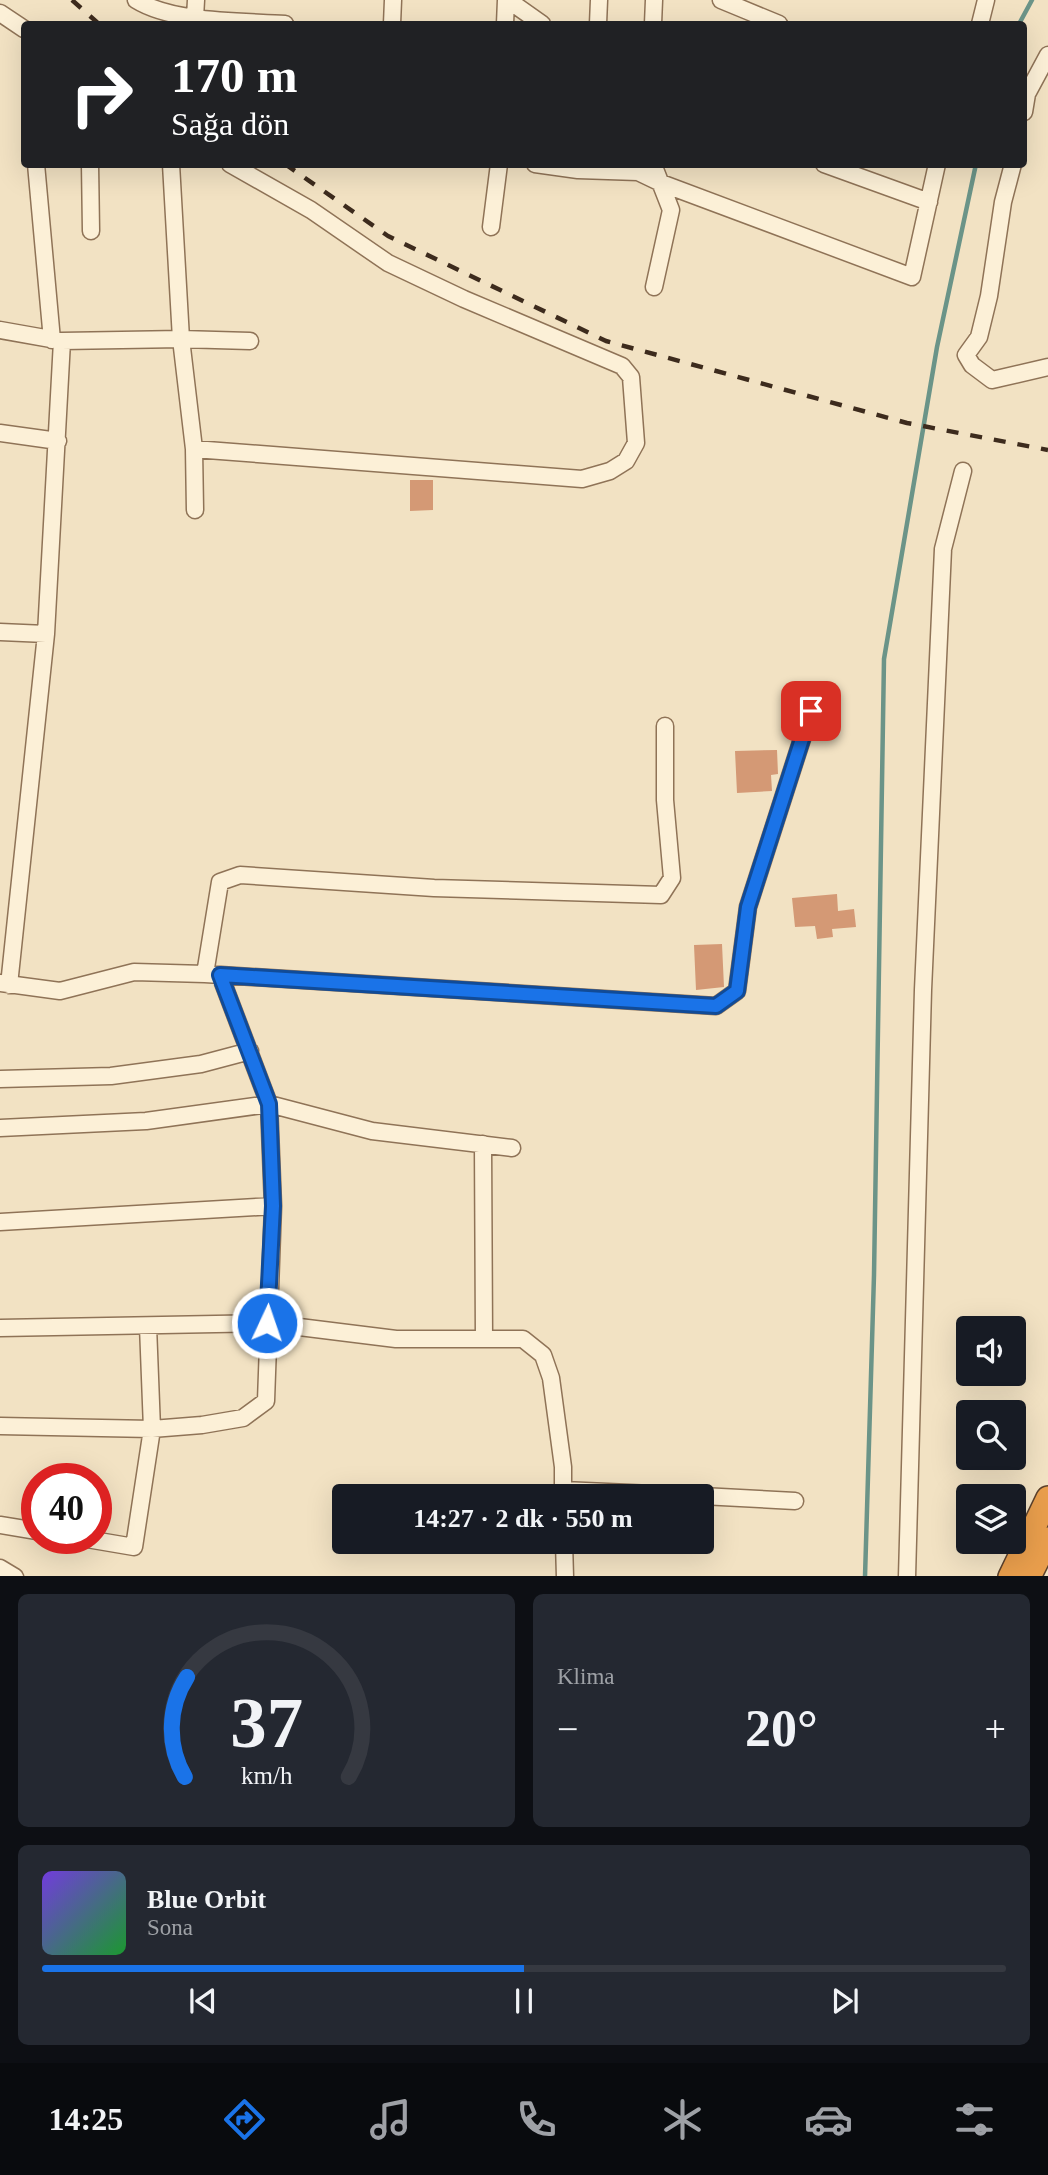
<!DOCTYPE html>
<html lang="tr">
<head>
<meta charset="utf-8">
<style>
	body { margin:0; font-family:"Times New Roman",serif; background:#242831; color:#f1f3f6; height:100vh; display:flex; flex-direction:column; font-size:26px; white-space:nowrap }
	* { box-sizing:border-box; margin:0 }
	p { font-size:23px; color:#9ea1a6 }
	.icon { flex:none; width:38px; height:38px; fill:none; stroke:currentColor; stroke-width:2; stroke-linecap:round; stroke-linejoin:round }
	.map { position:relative; height:1576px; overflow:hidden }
	.details { display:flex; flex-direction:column; gap:18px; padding:18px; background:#0d0f14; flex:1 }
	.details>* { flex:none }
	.top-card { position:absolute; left:21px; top:21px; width:1006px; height:147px; border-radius:7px; box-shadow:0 7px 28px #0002; background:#202124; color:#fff; overflow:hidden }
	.tools { position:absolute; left:956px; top:1316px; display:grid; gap:14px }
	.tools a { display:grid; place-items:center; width:70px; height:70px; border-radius:7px; background:#171b24; box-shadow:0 7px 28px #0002; font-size:35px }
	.speed { position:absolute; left:21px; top:1463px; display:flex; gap:14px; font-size:35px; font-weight:700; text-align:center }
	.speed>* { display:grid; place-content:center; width:91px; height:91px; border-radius:50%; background:#171b24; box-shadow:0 7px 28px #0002; line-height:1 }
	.speed .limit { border:10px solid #d22; background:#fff; color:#111 }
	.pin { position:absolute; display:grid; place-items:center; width:60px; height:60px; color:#fff; margin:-30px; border-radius:14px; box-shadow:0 4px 10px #0006 }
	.me { position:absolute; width:77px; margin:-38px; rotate:3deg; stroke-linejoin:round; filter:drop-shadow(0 0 5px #0008) }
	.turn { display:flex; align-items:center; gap:24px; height:147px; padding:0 35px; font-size:32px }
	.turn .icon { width:91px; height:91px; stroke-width:2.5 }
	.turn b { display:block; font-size:49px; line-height:60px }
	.big { font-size:52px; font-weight:800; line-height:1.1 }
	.details .card { flex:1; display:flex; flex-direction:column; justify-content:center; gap:10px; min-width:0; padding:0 24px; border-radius:10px; background:#242831 }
	.details .dial { align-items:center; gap:0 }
	.dial svg { height:182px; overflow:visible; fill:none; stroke:#363941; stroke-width:7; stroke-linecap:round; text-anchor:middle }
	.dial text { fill:#f1f3f6; stroke:none }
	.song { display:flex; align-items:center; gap:21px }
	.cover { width:84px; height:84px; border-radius:10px; background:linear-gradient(135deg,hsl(260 70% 55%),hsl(130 70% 35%)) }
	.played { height:7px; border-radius:4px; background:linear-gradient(90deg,#1a73e8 50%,#363941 50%) }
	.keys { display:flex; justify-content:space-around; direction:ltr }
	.heat { display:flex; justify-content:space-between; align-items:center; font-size:38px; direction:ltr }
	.details .tiles { flex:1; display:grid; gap:18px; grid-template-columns:1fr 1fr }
	.card:last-child { grid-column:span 2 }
	.trip { position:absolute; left:332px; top:1484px; width:382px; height:70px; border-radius:7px; background:#171b24; box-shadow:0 7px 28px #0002; font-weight:800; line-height:70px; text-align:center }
	.dock { display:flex; height:112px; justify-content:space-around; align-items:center; background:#090b0e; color:#9ea1a6 }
	.dock .icon { width:49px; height:49px }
	.dock .selected { color:#1a73e8 }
	.dock b { font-size:32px; color:#f1f3f6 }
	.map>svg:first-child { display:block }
</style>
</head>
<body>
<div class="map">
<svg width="1048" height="1577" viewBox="0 0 1048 1577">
	<rect width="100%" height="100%" fill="#f2e2c3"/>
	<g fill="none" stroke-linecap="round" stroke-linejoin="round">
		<path stroke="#6b9488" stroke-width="4.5" d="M1019,24l13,-24
			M865,1577l9,-302 10,-616 53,-312 39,-183"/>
	</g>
	<path fill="#d49975" d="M410,480h23v30l-23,1z
		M777,750l1,24 -7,1 1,16 -35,2 -2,-42z
		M837,894l1,17 16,-2 2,18 -24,2 1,8 -16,2 -2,-13 -20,1 -3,-29z
		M722,944l2,43 -28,3 -2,-45z"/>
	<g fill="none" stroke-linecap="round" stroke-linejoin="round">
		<g stroke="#8f7357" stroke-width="19">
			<path id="minor" d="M136,0c37,23 106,21 149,24
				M508,0l34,24
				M721,0l58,24
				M0,13l24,16
				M195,18l1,-18
				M392,24l1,-24
				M505,24l1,-24
				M598,24l1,-24
				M653,24l1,-24
				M980,24l6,-24
				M1024,112l3,-18 21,-39
				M36,164l16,176
				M90,164l1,67
				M171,164l10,175 13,110 1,61
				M535,164l43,6 60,2 23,11 251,94 25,-113
				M653,164l18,46 -17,77
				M824,164l105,38
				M1013,164l-10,38 -14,94 -10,41 -13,18 6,10 20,15 56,-13
				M491,227l8,-63
				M0,330l62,11 119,-2 69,2
				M0,433l58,8
				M194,449l388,30 28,-8 16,-10 10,-18 -5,-66 -9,-11 -158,-67 -76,-36 -77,-53 -81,-46
				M0,632l46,2
				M205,974l15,-92 20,-7 194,13 227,7 11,-17 -7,-78v-74
				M0,983l60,8 74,-19 71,2 511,32 21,-15 11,-84 63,-196
				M9,985l37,-351 16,-293
				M0,1079l111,-3 90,-12 49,-13
				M0,1128l146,-7 123,-17 103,27 140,17
				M483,1144l1,195
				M0,1222l273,-16
				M0,1328l267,-5 129,16h127l20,16 8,23 12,89v29
				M0,1426l152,3 50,-4 41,-7 23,-17 7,-195 -4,-102 -49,-129
				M563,1490l134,6
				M702,1496l93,5
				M0,1525l37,6
				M81,1538l53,9 18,-118 -4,-103
				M564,1542l1,35
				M0,1568l15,9
				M907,1577l16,-587 20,-441 20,-78"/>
		</g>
		<g stroke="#5c412c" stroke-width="26">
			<path id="highway" d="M1010,1577l38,-79
				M1029,1577l19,-38"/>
		</g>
		<use href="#minor" stroke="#fcf0d7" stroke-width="16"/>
		<use href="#highway" stroke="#e99e4c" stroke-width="23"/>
		<path stroke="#3d2b1d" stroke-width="4.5" stroke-dasharray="12 12" stroke-linecap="butt" d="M72,0l27,24
			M285,164l103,72 218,105 301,82 141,27"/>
	</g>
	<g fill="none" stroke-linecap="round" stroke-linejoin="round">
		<g stroke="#114b97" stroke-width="18">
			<path id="route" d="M267,1323l6,-117 -4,-102 -49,-129 496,31 21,-15 11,-84 63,-196"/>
		</g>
		<use href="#route" stroke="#1a73e8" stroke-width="12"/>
	</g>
</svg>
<div class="tools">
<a><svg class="icon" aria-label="sound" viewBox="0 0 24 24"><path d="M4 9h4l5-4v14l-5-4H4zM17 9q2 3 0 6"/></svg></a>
<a><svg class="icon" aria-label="search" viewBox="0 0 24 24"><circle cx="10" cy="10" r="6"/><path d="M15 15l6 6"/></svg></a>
<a><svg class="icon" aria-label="layers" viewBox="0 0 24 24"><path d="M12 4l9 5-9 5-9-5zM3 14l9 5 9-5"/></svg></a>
</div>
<div class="speed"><div class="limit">40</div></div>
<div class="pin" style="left:811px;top:711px;background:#d93025"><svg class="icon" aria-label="arrive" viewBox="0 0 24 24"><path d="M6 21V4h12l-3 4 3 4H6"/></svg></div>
<svg class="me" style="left:267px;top:1323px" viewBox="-20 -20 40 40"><circle r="17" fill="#1a73e8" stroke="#fff" stroke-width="3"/><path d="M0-11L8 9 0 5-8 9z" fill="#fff"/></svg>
<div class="trip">14:27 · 2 dk · 550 m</div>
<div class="top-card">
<div class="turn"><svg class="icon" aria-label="right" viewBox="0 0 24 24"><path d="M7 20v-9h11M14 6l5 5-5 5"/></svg><div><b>170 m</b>Sağa dön</div></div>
</div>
</div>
<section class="details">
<div class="tiles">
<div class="card dial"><svg viewBox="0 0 100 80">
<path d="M14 69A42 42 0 1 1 86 69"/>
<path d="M14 69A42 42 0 0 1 15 25" stroke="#1a73e8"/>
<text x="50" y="56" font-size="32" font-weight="700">37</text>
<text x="50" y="72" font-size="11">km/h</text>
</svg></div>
<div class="card"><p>Klima</p>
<div class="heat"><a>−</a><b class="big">20°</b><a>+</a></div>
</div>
<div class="card">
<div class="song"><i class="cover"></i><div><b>Blue Orbit</b><p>Sona</p></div></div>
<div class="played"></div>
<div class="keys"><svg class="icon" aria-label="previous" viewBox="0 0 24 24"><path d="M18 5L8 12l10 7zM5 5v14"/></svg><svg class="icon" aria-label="pause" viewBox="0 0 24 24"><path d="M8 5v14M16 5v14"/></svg><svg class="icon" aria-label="next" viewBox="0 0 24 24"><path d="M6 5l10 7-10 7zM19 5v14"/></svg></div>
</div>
</div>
</section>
<nav class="dock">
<b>14:25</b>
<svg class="icon selected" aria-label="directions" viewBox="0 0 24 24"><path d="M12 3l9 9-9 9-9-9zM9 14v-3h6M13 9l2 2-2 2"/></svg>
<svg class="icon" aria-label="music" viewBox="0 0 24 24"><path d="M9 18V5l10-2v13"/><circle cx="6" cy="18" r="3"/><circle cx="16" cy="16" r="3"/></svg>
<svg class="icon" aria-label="phone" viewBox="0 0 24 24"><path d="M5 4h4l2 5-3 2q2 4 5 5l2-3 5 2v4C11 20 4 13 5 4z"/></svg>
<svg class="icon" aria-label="climate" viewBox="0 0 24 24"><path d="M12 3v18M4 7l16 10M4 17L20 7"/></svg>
<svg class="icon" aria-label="car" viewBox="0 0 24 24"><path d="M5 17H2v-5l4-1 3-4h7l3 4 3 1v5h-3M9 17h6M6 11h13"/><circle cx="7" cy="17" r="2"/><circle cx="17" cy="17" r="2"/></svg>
<svg class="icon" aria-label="filters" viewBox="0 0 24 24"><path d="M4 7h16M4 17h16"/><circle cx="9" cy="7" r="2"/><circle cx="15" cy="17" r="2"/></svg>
</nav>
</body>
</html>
